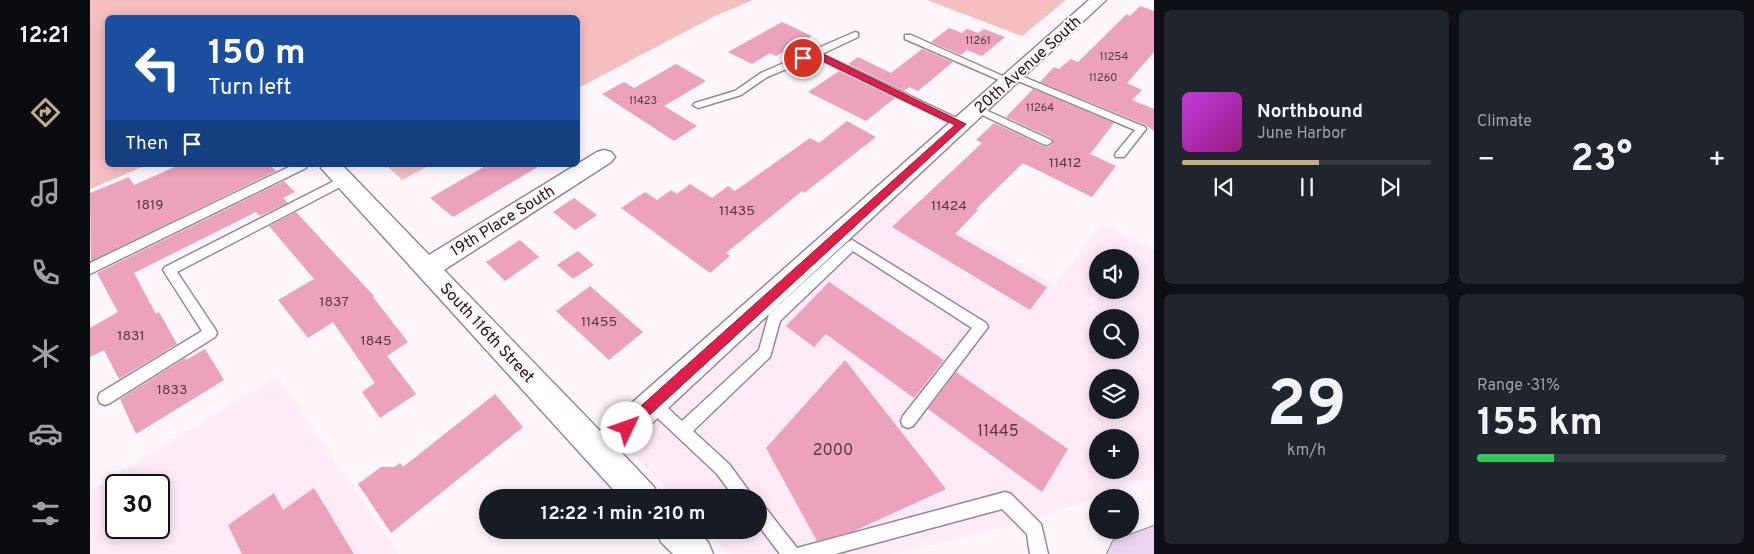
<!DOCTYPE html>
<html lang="en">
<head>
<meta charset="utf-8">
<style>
	body { margin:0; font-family:Overpass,sans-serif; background:#20242c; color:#f1f3f6; height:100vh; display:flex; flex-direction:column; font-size:19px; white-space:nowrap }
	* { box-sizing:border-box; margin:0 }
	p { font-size:16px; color:#9ea1a6 }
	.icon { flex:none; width:28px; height:28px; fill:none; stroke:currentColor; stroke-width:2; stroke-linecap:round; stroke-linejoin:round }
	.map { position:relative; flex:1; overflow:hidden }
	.side { display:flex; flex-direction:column; gap:10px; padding:10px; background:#0d0f14; width:600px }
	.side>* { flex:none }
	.banner { position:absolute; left:15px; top:15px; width:475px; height:152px; border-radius:8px; box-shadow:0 2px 12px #0003; background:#1a4fa0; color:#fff; overflow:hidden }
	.fabs { position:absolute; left:999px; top:249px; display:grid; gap:10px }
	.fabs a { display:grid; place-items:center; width:50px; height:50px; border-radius:50%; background:#171b24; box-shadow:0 2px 12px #0003; font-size:25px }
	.speed { position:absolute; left:15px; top:474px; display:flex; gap:10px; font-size:25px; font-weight:700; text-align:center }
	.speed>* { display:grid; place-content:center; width:65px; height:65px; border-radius:50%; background:#171b24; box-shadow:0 2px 12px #0003; line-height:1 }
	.speed .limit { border:2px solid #111; border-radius:8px; background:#fff; color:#111 }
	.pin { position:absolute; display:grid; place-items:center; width:42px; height:42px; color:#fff; margin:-21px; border:2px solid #fff; border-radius:50%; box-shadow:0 1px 5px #0007 }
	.me { position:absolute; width:55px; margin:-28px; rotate:48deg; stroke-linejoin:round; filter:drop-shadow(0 0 4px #0008) }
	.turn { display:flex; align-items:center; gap:18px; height:105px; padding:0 20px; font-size:22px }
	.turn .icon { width:65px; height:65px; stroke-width:2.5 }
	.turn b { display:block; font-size:35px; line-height:42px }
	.then { display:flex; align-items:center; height:48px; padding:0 20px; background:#0003; gap:10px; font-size:19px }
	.big { font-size:38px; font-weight:700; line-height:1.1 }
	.side .card { flex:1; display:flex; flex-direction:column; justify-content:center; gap:8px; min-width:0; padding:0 18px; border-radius:8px; background:#20242c }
	.side .dial { align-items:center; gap:0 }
	.dial b { font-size:65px; line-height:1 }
	.song { display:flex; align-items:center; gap:15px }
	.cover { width:60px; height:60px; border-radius:8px; background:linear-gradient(135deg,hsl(290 70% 55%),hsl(310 70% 35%)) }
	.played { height:5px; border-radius:2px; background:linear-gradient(90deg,#c2af87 55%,#363941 55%) }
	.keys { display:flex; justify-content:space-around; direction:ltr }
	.heat { display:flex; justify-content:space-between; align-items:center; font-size:28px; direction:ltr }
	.charge { height:8px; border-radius:4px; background:linear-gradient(90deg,#34c759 31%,#363941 0) }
	.side .tiles { flex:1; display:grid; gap:10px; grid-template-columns:repeat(2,1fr) }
	.trip { position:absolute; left:389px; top:489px; width:288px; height:50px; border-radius:25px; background:#171b24; box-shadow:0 2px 12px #0003; font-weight:700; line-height:50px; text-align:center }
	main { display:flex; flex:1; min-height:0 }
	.dock { display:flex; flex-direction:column; width:90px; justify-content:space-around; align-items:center; background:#090b0e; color:#9ea1a6 }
	.dock .icon { width:35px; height:35px }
	.dock .current { color:#c2af87 }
	.dock b { font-size:22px; color:#f1f3f6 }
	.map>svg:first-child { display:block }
</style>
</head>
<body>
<main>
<nav class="dock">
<b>12:21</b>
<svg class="icon current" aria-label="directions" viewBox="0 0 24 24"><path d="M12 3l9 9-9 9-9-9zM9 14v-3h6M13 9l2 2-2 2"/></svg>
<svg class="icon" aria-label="music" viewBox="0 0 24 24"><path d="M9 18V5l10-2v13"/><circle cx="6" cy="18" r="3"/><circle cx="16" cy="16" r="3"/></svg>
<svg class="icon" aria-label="phone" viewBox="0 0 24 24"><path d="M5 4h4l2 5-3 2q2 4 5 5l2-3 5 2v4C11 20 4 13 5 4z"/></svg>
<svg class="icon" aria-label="climate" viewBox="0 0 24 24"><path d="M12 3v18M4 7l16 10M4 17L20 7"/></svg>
<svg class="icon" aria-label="car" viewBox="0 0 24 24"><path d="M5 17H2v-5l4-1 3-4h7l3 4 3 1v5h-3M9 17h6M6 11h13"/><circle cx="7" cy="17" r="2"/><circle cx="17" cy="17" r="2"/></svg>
<svg class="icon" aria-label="filters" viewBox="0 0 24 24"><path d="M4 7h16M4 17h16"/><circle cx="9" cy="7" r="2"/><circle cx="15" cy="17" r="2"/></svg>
</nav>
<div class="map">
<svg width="1064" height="554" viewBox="0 0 1064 554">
	<rect width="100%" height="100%" fill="#fef6fb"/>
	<path fill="#ffeaf8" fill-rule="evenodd" d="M807,195l159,90 45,-62 53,27v227l-125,44 -135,33h-165l-23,-24h52v-32l-83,-1 -49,-50zM1008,258h32v32h-32zM1008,318h32v32h-32zM1008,378h32v32h-32zM1008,438h32v32h-32z
		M187,376l121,178h-308v-63zM26,485h43v43h-43z"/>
	<path fill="#f5bebf" d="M0,0h663l-38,16 -137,72v-70h-470v147h39l-57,24z
		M837,0h139l-44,36z
		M296,165h44l-28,15z"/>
	<path fill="#eca2bb" d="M1050,6l14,5v41l-27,31 15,7 -10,10 22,9v22l-8,-6 -106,-43 14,-15 5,2 12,-10 7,3 49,-48 3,2z
		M692,22l30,14 -36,20 -6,-3 -18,11 -24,-12z
		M859,28l13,5 5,-4 11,4 6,-4 21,8 -23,19 -15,-6 -6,5 -30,-13z
		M832,49l31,13 -35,29 -9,-4 -5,4 -56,-27 10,-7 33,16z
		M586,64l30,17 -42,25 33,20 -23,15 -72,-47 22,-12 10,6z
		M749,71l56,27 -29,23 -58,-29z
		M943,89l81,34 -24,31 26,12 -24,31 -69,-34 -47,46 2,1 -23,24 92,53 -17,23 -138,-83 90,-84 -6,-3 18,-17 49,23 5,1 5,-3 -1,-6 -46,-21z
		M757,121l29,16 -72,56 -2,-2 -76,62 4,3 -20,17 -89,-65 24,-16 12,8 14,-10 6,4 13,-10 22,14 16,-12 7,5 75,-53 9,5z
		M89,165h91l6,6 -185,90 -1,-68 39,-16 5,8z
		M397,165h54l-88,52 -23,-19z
		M194,181l11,11 -12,6 5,5 -28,13 -4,-4 -122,61 22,41 3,-2 18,32 -58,35 -15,-29 -14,7v-29l28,-16 -21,-39z
		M484,198l23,17 -22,15 -22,-18z
		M206,212l78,84 -1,1 35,45 -21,14 29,38 -36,24 -18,-26 13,-9 -42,-61 -25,16 -30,-38 36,-21 -45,-53z
		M430,240l19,17 -34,24 -19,-19z
		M488,251l16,14 -21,14 -16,-14z
		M739,282l115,78 -30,38 -88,-64 -12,13 -28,-21z
		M500,286l53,46 -34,28 -53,-49z
		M115,349l19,31 -88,54 -16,-35 65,-41 1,2z
		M755,360l101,129 -92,42 -37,10 -51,-93z
		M866,372l112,77 -26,43 -114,-83z
		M405,394l28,33 -132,106 -33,-49 23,-17h13l6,-4 3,4z
		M224,488l40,66h-112l-14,-29 46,-32 9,17z"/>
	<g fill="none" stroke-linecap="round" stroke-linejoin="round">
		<g stroke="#988793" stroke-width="3">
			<path id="lane" d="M765,32l3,1v4l-36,17 143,68v4h-8l-142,-69 -48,20 -26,18 -43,13 -5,-3 2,-2 40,-12 26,-18z
				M815,35h6l103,46 -5,3 -3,-1 -101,-44z
				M924,73l131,54 1,2 -22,28h-8l-1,-2 1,-2 19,-23 -124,-52v-4z
				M887,106l74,34 1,2 -5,3 -4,-1 -69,-33v-4z
				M203,165h14l-1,3 -216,106v-11z
				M254,176l4,1 1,3 -1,3 -171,89 38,57 2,4 -2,4 -105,66 -5,2 -5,-2 -2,-5 2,-5 102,-62 -37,-58 -2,-3 2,-3z
				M762,240l134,83 2,4 -75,99 -5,2 -5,-2 -2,-5 2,-5 69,-88 -119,-77 -73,70 -10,36 -77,74 36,33 25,34h-19l-18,-24 -69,-65 -2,-5 2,-5 5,-2 5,2 24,22 77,-71 10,-36 79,-72z
				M915,492l6,2 30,30 7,30h-18l-3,-20 -25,-25 -167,45h-55l-22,-29v-21l6,2 33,42z"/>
		</g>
		<g stroke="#988793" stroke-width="3">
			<path id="street" d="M999,0h17l-485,452 33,35 5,11h-38l-300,-330 2,-3h19l87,90 168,-103 7,-2 7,2 4,5 -4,5 -167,108 156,161z
				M566,530h40l12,12 5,12h-40l-12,-12z"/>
		</g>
		<g stroke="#988793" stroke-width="2">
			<path id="secondary" d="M1064,526v28h-47l6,-13z"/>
		</g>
		<use href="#lane" fill="#fff" fill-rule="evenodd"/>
		<use href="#street" fill="#fff" fill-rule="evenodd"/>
		<use href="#secondary" fill="#ebd4f1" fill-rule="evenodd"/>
	</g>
	<path fill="#e11d48" stroke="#92132f" d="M722,52h6l148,72 -335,308 -4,2 -5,-2 -2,-4 2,-5 333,-298 -140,-68 -12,4 -4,-3z"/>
	<g text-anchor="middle" stroke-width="4" stroke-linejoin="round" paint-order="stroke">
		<g font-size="11" fill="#523b44">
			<text x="888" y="44">11261</text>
			<text x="1024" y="60">11254</text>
			<text x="1013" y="81">11260</text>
			<text x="553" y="104">11423</text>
			<text x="950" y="111">11264</text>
		</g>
		<g font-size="14" fill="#523b44">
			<text x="975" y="167">11412</text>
			<text x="60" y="209">1819</text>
			<text x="859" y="210">11424</text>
			<text x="647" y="215">11435</text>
			<text x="244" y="306">1837</text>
			<text x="509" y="326">11455</text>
			<text x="41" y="340">1831</text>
			<text x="286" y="345">1845</text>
			<text x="82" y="394">1833</text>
		</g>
		<g font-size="16" fill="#1f191d" stroke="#fef6fb">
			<text transform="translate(937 64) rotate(-42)" y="6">20th Avenue South</text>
			<text transform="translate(412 220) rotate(-32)" y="6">19th Place South</text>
			<text transform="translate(398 332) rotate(47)" y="6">South 116th Street</text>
		</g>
		<g font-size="16" fill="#523b44">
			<text x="908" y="436">11445</text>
			<text x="743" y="455">2000</text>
		</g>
	</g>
</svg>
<div class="fabs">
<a><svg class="icon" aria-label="sound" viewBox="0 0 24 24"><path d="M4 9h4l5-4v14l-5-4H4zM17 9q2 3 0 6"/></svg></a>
<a><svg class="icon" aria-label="search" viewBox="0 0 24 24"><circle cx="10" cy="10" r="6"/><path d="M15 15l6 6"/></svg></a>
<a><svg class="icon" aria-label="layers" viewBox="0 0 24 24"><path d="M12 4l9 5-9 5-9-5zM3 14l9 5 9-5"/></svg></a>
<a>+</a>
<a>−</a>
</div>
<div class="speed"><div class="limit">30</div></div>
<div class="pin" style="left:713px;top:58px;background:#d93025"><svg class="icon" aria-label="arrive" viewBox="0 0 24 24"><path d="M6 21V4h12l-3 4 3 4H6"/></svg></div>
<svg class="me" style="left:537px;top:428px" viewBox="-20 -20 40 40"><circle r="19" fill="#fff"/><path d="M0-13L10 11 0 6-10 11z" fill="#e11d48"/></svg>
<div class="trip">12:22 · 1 min · 210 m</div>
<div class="banner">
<div class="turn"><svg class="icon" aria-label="left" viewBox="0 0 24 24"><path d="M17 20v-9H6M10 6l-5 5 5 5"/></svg><div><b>150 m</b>Turn left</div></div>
<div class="then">Then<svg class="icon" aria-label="arrive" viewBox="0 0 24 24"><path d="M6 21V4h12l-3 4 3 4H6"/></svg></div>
</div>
</div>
<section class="side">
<div class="tiles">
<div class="card">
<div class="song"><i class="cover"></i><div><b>Northbound</b><p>June Harbor</p></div></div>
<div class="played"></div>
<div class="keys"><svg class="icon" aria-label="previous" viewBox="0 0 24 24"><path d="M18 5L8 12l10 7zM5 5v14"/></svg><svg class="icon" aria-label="pause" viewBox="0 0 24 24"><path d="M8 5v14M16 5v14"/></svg><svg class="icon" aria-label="next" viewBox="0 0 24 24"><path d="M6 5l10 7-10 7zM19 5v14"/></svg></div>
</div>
<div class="card"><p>Climate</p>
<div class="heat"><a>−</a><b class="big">23°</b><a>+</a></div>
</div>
<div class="card dial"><b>29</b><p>km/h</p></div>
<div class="card"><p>Range · 31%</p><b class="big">155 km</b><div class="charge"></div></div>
</div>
</section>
</main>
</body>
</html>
